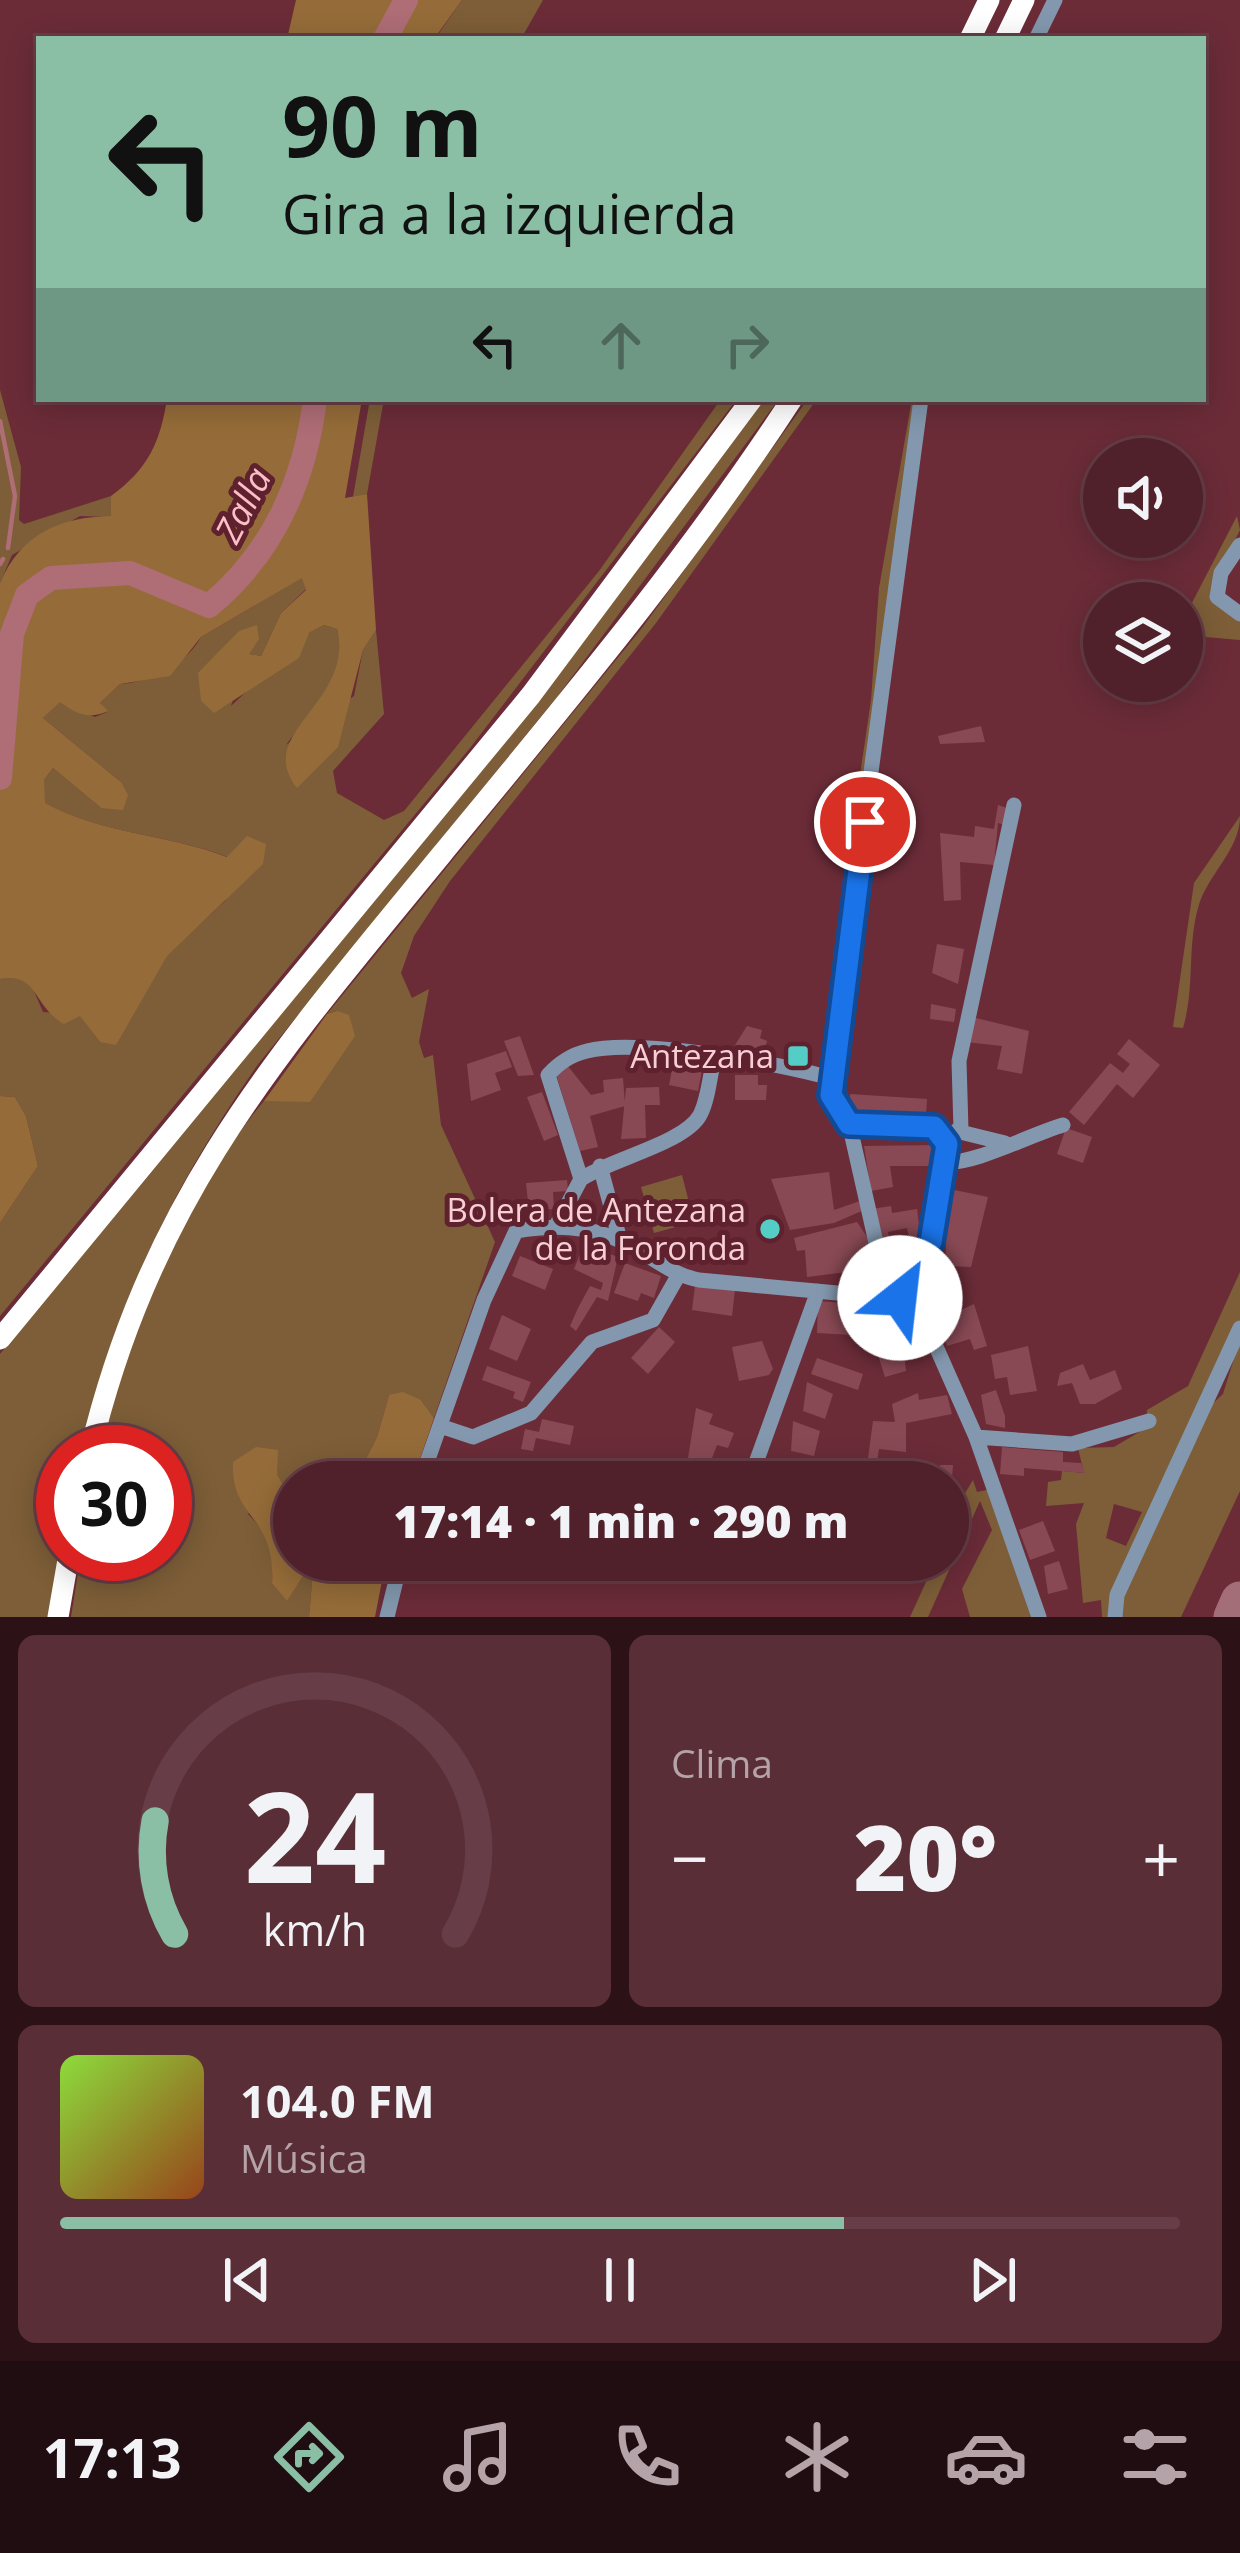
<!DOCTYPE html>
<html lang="es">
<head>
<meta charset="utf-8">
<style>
	body { margin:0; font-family:"Open Sans",sans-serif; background:#5a2e36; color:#f1f3f6; height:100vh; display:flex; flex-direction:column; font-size:45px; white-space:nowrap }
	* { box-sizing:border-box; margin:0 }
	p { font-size:39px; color:#b4a3a8 }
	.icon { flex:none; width:66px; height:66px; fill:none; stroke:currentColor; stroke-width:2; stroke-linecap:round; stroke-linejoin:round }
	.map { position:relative; height:1617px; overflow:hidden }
	.panel { display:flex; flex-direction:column; gap:18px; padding:18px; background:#2c1217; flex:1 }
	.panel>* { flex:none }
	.top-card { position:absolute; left:36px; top:36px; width:1170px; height:366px; border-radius:0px; box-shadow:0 6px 30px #0003,0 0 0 3px #673e47; background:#8abfa5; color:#111; overflow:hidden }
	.fabs { position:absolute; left:1083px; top:438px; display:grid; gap:24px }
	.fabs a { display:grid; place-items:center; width:120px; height:120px; border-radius:50%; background:#50212a; box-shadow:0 6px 30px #0003,0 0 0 3px #673e47; font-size:60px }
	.speed { position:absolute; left:36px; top:1425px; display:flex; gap:24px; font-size:60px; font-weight:700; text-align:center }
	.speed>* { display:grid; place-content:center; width:156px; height:156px; border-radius:50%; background:#50212a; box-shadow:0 6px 30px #0003,0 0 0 3px #673e47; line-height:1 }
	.speed .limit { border:18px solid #d22; background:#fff; color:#111 }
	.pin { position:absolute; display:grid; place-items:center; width:102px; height:102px; color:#fff; margin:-51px; border:6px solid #fff; border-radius:50%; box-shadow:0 3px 12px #0007 }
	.me { position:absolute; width:132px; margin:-66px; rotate:29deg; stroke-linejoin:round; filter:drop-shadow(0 0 9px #0008) }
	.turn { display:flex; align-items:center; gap:42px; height:252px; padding:0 48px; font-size:54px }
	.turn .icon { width:156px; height:156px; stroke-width:2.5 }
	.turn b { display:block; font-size:84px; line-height:102px }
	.lanes { display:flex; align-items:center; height:114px; padding:0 48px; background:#0003; justify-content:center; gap:60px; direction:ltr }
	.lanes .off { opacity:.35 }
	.big { font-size:90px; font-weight:800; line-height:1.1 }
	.panel .widget { flex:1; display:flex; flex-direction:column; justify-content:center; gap:18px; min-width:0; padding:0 42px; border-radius:18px; background:#5a2e36 }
	.panel .dial { align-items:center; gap:0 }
	.dial svg { height:312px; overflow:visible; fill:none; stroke:#673e47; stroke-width:7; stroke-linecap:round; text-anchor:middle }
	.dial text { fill:#f1f3f6; stroke:none }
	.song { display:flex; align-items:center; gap:36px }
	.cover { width:144px; height:144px; border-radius:18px; background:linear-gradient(135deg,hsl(90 70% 55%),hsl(20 70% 35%)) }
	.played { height:12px; border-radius:6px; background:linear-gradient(90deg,#8abfa5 70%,#673e47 70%) }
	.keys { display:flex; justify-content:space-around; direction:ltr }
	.heat { display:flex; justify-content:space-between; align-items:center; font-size:66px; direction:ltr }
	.panel .tiles { flex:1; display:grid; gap:18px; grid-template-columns:1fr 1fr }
	.widget:last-child { grid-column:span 2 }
	.trip { position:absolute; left:273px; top:1461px; width:696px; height:120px; border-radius:60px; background:#50212a; box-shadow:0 6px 30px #0003,0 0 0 3px #673e47; font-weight:800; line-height:120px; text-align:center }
	.menu { display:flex; height:192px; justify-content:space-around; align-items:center; background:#200d11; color:#b4a3a8 }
	.menu .icon { width:84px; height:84px }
	.menu .on { color:#8abfa5 }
	.menu b { font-size:54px; color:#f1f3f6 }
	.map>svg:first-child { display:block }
</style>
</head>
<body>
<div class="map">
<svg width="1240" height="1617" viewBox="0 0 1240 1617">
	<rect width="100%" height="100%" fill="#6b2c38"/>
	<path fill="#7d5e38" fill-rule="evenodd" d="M462,0h81l-22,39h-86z
		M0,390l21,77 -2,53 5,4 87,-28v21l-31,-1 -68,39 -12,28z
		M370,399h14l-17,95 -14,3z
		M721,399h16l-267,349 -470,568v-93l38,-57 -12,-50 -11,-19 -15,-1v-117l16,-3 15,8 12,28 37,3 20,27 67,-87 59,-55 9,-47 -7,4c-60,-23 -127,-23 -184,-54v-23l9,-12 48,40 20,-26 -78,-64 17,-17 35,16 12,-5 -7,-9 20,-19c29,-1 67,-20 81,-47l102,-60 3,12 -25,24 -20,43 -13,-2 9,-28 -26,80 78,-73 15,-8 13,4c12,49 -23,79 -51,116l68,-49 9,-46 13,-20 8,84 -51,57 4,22 47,27 20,-9 195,-240z
		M764,399h15l-222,298 -298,366c-84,120 -147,245 -178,389h-18v89l-14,76h-49v-263l548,-665z
		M808,399h9l-161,224 -206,258 -36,55 -13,37 11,25 17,-9 -10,53 5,16 9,-3 8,70 54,117 -61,176 -13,-18 -32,-5 -12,42 -23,45h-60v22l-17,-30 -29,40c23,23 26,37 24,69l32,-9v-14h10l-5,57h-238l10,-63h84v-102h-63c24,-122 82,-256 162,-351h46l27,-90 -10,3 315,-386z
		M912,399h4l-77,560h-6l38,-259 8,-112z
		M1237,516l3,14 -25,49 25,39v22l-58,-5v-13z
		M1240,816c0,35 -33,58 -42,92 -11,40 -3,80 -15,120l-10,-1 21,-144z
		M682,1175l12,47 -40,11 -13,-46z
		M1240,1272v48l-95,205 -36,92h-7l-1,-17 -18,3 -7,-79 8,-21 -38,3 2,-24 13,-2 1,-9 22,2 -6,-25 36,-1 32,-19 1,-18 41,-24zM1114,1504l28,8 -16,34 -20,-8z
		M1240,1339v152l-59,126h-60l3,-28 85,-182 14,-13z
		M973,1480l4,12 10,-2 46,127h-63l-8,-28 30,-59 -12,-29 -52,116h-18l26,-57h12v-39z"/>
	<path fill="#956c39" d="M296,0h166l-28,39h-147z
		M167,399h195l-17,99 22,-4 9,136 -13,20 -25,97 -41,41c-44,-56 58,-85 40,-159l-13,-4 -15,8 -10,25 -85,55 -13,-12 -3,-28 41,-42 18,-6 2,14 -10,15 12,2 20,-43 25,-23 -4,-12 -101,59 -31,39 -50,8 -20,19 8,8c-20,9 -31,3 -48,-9l-17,16 78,64 7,13 -5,15 -22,-2 -48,-40 -9,12 1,23c56,31 123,31 182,54l20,-21 19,8 -3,20 -96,92 -51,89 -16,-3 -20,-26 -16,8c-32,-18 -25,-52 -64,-45v-396c21,-49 60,-66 111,-67v-20c37,-27 49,-53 56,-97z
		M337,1011l12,4 6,21 -45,66 -46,-1 63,-87z
		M0,1096l15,1 11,19 12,50 -38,57z
		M403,1392l18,8 13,18 -22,64h-58l23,-45 12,-42z
		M256,1447l22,3 -1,24 17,30v56h10v14l-17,27 -15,-18c4,-69 -42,-64 -39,-121z
		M314,1560h72l-11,57h-66z"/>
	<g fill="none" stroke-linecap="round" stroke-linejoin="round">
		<path stroke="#af6d76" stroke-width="4.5" d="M0,421l15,75 -7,52
			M0,564l3,-5"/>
		<path stroke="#af6d76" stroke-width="24" d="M385,39l21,-39
			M0,778l12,-144 15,-39 24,-17 79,-5 79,33c64,-53 96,-125 106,-207"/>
		<path stroke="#a46e78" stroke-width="39" d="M1233,1617l7,-16"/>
	</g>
	<path fill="#884954" d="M981,726l4,16 -45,2 -2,-8z
		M998,805l12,4 -5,16 -7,-2 -4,42 -34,-3 1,38 -17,1 -4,-68 34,4 1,-11 19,3z
		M937,944l27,5 -6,35 -26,-11z
		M931,1004l25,5 -2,13 -24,-3z
		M972,1017l57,14 -7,43 -25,-5 5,-23 -36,-4z
		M747,1026l15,4 -2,8 7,3 -4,13 -28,-9z
		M520,1036l14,39 -16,1 -14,-35z
		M1129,1039l31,26 -27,33 -16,-14 -33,41 -15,-13 41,-49 13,10 7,-9 -13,-10z
		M506,1051l6,16 -17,6 6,17 -30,11 -4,-37z
		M567,1065l24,30 13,-3 -1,-12 20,-2 2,28 -35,10 8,31 -18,4 -24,-77z
		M673,1065l29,6 -4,20 -29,-6z
		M735,1075h23v10h9l-1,15h-31z
		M659,1087l1,18h-15l1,33 -25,1 5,-51z
		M542,1092l16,43 -14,6 -17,-44z
		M850,1094l77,5 -1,17 -77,-6z
		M1066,1128l26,9 -9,26 -26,-9z
		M937,1145v21h-47l3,21 -22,4 -7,-45z
		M829,1172l5,38 26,-9 4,9 -30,13 -44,7 -19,-51z
		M567,1180l1,11 -15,1 1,17 -25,2 -3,-28z
		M945,1188l43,9 -17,70 -25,-1z
		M891,1206l1,7 25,-4 4,31 -11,2 -3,-14 -19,4 3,15 -9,2 -10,-40z
		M857,1222l21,31 -3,9 -13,-1 1,9 -56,7 -2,-27 -8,1 -3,-13z
		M584,1244l34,13 -10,44 -11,-4 -21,34 -6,-5 8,-18 12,-22 11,4 2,-7 -29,-14z
		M520,1256l33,13 -8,21 -33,-14z
		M625,1263l36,13 -7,22 -13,-5 -3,8 -24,-8z
		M695,1286l40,4 -3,26 -40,-6z
		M818,1301l53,4 -2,31 -52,-3z
		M974,1304l13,42 -13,4 -4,-11 -23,7 -8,-26z
		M502,1315l29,14 -14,32 -28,-12z
		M659,1327l16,15 -27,32 -17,-16z
		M762,1341l11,28 -4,6 -30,6 -7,-34z
		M903,1341l3,30 -21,6 -8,-25z
		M1028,1346l9,45 -27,4 -3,-18 -12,2 -4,-24z
		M817,1358l46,16 -5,16 -47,-16z
		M1083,1364l7,16 25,-10 7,19 -27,15h-15l-8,-21 -15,3 3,-13z
		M487,1366l44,16 -8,20 -10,-4 2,-6 -33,-12z
		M807,1382l26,12 -8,25 -22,-8z
		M996,1390l9,26v12l-19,-4 -5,-29z
		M918,1393l1,7 28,-5 5,19 -46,9v29l-27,-3 -4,25 -9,-1 7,-52 22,1 -3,-18z
		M696,1408l17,6 -4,10 25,9 -6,15 -11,-3 -8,21 -21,-8z
		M542,1419l32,7 -4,19 -34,-7 -3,13 -12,-2 4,-20 14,3z
		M793,1421l27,10 -6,25 -23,-5z
		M1002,1447l61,5v10l18,1 4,10 -61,-5v8l-24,-2z
		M779,1459l27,9 -3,14h-23z
		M940,1465h13l-2,28 -3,-11h-10z
		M1043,1521l12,30 -25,9 -11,-30z
		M1059,1561l9,28 -20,5 -4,-28z"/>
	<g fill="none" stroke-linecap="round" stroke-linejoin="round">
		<path stroke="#8398ae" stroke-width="15" d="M1036,39l19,-39
			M1240,545l-19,28 -4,24 23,17
			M830,1078l91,-679
			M849,1123l28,124 17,24
			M961,1130l-2,-69 55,-256
			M956,1131l49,12
			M944,1162c30,3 85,-27 119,-37
			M600,1166l20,74
			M581,1179c30,-20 104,-36 119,-64 8,-15 10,-39 14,-57
			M557,1224l24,-45 -33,-104c11,-12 22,-20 39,-24 50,-13 192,12 243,27l1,17 18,28 85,4 9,6 4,12 -16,97 -13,25
			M891 1282a17 17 0 1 1 34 0a17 17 0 1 1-34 0Z
			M915,1299l61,138 63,180
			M440,1426l33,11 58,-24 61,-71 61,-22 25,-44
			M976,1437l96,7 77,-23
			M420,1482l64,-182 32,-69c36,-6 71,-6 105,10 28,12 47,33 78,39l149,14 43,-7
			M749,1482l69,-191
			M387,1617l14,-57
			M1115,1617l2,-22 123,-267"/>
		<path stroke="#fff" stroke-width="21" d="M970,39l19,-39
			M1005,39l19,-39
			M0,1339l531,-644 221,-296
			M90,1452c62,-258 189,-399 352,-598 121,-147 246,-295 350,-455
			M58,1617l11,-63"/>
	</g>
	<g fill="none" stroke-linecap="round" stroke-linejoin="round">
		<g stroke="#114b97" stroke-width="30">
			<path id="route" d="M865,822l-34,273 18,29 85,3 13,17 -16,98 -13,25 8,17 -12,15 -14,-1"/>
		</g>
		<use href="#route" stroke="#1a73e8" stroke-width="21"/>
	</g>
	<g fill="#54cdc7" stroke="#5f212e" stroke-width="4.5">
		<rect x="786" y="1044" width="24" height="24" rx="6"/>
		<circle cx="770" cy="1229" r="12"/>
	</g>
	<g text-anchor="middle" stroke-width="10" stroke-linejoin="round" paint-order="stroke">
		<g font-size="33" fill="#f7cfd4" stroke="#5f212e" text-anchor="end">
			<text x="774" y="1068">Antezana</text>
			<text x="746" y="1222">Bolera de Antezana<tspan x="746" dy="38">de la Foronda</tspan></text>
		</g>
		<g font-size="36" font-style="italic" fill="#fbbfc7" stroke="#5f212e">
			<text transform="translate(243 505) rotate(-63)" y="13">Zalla</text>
		</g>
	</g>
</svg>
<div class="fabs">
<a><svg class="icon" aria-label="sound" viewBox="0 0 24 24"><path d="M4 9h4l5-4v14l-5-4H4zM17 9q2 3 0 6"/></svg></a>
<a><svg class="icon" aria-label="layers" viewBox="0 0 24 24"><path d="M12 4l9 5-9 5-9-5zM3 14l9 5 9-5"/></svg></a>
</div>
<div class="speed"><div class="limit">30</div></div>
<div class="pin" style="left:865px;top:822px;background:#d93025"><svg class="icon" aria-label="arrive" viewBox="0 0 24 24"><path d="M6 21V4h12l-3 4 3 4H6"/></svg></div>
<svg class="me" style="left:900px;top:1298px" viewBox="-20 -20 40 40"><circle r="19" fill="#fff"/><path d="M0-13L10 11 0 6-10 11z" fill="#1a73e8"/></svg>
<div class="trip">17:14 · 1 min · 290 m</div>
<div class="top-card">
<div class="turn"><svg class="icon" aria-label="left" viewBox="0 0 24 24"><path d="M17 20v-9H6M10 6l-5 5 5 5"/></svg><div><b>90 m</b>Gira a la izquierda</div></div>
<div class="lanes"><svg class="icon" aria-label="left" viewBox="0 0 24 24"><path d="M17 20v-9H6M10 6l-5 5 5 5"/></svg><svg class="icon off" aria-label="ahead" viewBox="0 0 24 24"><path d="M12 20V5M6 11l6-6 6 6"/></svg><svg class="icon off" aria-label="right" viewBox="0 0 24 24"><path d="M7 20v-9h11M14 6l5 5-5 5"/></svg></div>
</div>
</div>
<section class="panel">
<div class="tiles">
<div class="widget dial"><svg viewBox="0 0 100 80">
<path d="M14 69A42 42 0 1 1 86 69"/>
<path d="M14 69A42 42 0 0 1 9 40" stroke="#8abfa5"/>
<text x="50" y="56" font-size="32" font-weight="700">24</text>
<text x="50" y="72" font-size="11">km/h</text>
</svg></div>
<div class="widget"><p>Clima</p>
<div class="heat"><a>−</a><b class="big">20°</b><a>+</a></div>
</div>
<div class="widget">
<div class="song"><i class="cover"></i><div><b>104.0 FM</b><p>Música</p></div></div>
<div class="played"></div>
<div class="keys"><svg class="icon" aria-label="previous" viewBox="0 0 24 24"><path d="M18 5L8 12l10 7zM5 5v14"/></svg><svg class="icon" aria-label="pause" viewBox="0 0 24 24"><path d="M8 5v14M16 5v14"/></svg><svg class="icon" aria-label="next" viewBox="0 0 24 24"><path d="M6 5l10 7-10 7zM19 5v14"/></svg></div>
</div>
</div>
</section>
<nav class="menu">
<b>17:13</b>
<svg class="icon on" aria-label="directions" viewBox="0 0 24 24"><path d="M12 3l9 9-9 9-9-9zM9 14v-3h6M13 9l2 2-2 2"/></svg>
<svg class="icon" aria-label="music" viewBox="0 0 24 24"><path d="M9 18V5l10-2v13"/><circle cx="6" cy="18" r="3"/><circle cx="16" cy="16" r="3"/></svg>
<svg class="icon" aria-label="phone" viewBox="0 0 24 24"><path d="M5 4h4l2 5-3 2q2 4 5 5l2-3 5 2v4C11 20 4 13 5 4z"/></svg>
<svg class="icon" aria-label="climate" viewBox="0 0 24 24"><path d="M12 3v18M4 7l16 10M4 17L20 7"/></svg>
<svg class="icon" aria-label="car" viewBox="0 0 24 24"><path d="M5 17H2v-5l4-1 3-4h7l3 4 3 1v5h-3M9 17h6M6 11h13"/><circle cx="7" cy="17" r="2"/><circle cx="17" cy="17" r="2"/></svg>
<svg class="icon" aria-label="filters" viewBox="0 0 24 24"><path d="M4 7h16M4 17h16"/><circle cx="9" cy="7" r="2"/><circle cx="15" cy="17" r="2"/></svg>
</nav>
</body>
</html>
